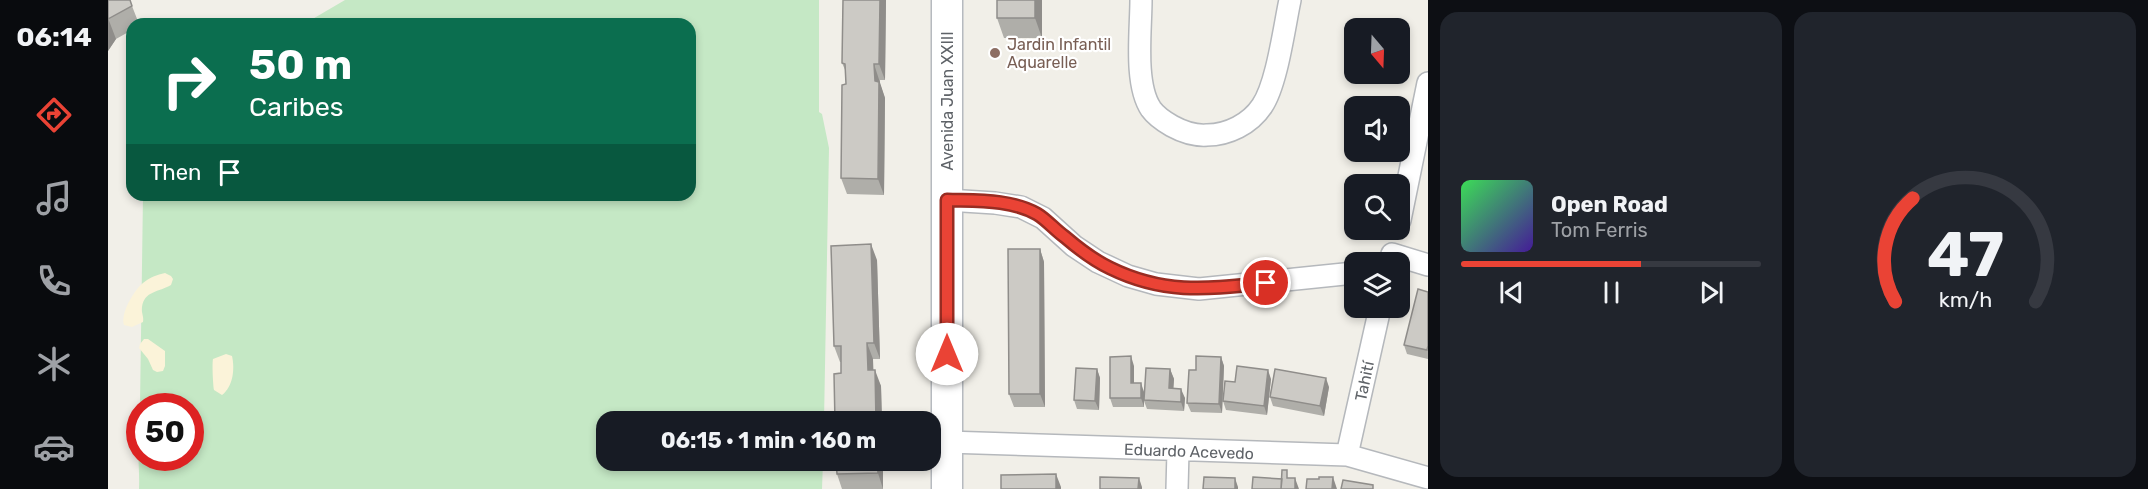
<!DOCTYPE html>
<html lang="en">
<head>
<meta charset="utf-8">
<style>
	body { margin:0; font-family:Rubik,sans-serif; background:#20242c; color:#f1f3f6; height:100vh; display:flex; flex-direction:column; font-size:22px; white-space:nowrap }
	* { box-sizing:border-box; margin:0 }
	p { font-size:20px; color:#9ea1a6 }
	.icon { flex:none; width:33px; height:33px; fill:none; stroke:currentColor; stroke-width:2; stroke-linecap:round; stroke-linejoin:round }
	.map { position:relative; flex:1; overflow:hidden }
	.drawer { display:flex; flex-direction:column; gap:12px; padding:12px; background:#0d0f14; width:720px }
	.drawer>* { flex:none }
	.hud { position:absolute; left:18px; top:18px; width:570px; height:183px; border-radius:18px; box-shadow:0 3px 9px #0003; background:#0b6e4f; color:#fff; overflow:hidden }
	.needle { width:39px; rotate:161deg }
	.fabs { position:absolute; left:1236px; top:18px; display:grid; gap:12px }
	.fabs a { display:grid; place-items:center; width:66px; height:66px; border-radius:12px; background:#171b24; box-shadow:0 3px 9px #0003; font-size:30px }
	.speed { position:absolute; left:18px; top:393px; display:flex; gap:12px; font-size:30px; font-weight:700; text-align:center }
	.speed>* { display:grid; place-content:center; width:78px; height:78px; border-radius:50%; background:#171b24; box-shadow:0 3px 9px #0003; line-height:1 }
	.speed .limit { border:9px solid #d22; background:#fff; color:#111 }
	.pin { position:absolute; display:grid; place-items:center; width:51px; height:51px; color:#fff; margin:-26px; border:3px solid #fff; border-radius:50%; box-shadow:0 2px 6px #0007 }
	.me { position:absolute; width:66px; margin:-33px; rotate:0deg; stroke-linejoin:round; filter:drop-shadow(0 0 4px #0008) }
	.turn { display:flex; align-items:center; gap:21px; height:126px; padding:0 24px; font-size:27px }
	.turn .icon { width:78px; height:78px; stroke-width:2.5 }
	.turn b { display:block; font-size:42px; line-height:51px }
	.then { display:flex; align-items:center; height:57px; padding:0 24px; background:#0003; gap:12px; font-size:22px }
	.drawer .card { flex:1; display:flex; flex-direction:column; justify-content:center; gap:9px; min-width:0; padding:0 21px; border-radius:18px; background:#20242c }
	.drawer .dial { align-items:center; gap:0 }
	.dial svg { height:156px; overflow:visible; fill:none; stroke:#363941; stroke-width:7; stroke-linecap:round; text-anchor:middle }
	.dial text { fill:#f1f3f6; stroke:none }
	.song { display:flex; align-items:center; gap:18px }
	.cover { width:72px; height:72px; border-radius:9px; background:linear-gradient(135deg,hsl(130 70% 55%),hsl(260 70% 35%)) }
	.played { height:6px; border-radius:3px; background:linear-gradient(90deg,#ea4335 60%,#363941 60%) }
	.keys { display:flex; justify-content:space-around; direction:ltr }
	.drawer .tiles { flex:1; display:grid; gap:12px; grid-template-columns:repeat(2,1fr) }
	.trip { position:absolute; left:488px; top:411px; width:345px; height:60px; border-radius:18px; background:#171b24; box-shadow:0 3px 9px #0003; font-weight:700; line-height:60px; text-align:center }
	main { display:flex; flex:1; min-height:0 }
	.tabs { display:flex; flex-direction:column; width:108px; justify-content:space-around; align-items:center; background:#090b0e; color:#9ea1a6 }
	.tabs .icon { width:42px; height:42px }
	.tabs .current { color:#ea4335 }
	.tabs b { font-size:27px; color:#f1f3f6 }
	.map>svg:first-child { display:block }
</style>
</head>
<body>
<main>
<nav class="tabs">
<b>06:14</b>
<svg class="icon current" aria-label="directions" viewBox="0 0 24 24"><path d="M12 3l9 9-9 9-9-9zM9 14v-3h6M13 9l2 2-2 2"/></svg>
<svg class="icon" aria-label="music" viewBox="0 0 24 24"><path d="M9 18V5l10-2v13"/><circle cx="6" cy="18" r="3"/><circle cx="16" cy="16" r="3"/></svg>
<svg class="icon" aria-label="phone" viewBox="0 0 24 24"><path d="M5 4h4l2 5-3 2q2 4 5 5l2-3 5 2v4C11 20 4 13 5 4z"/></svg>
<svg class="icon" aria-label="climate" viewBox="0 0 24 24"><path d="M12 3v18M4 7l16 10M4 17L20 7"/></svg>
<svg class="icon" aria-label="car" viewBox="0 0 24 24"><path d="M5 17H2v-5l4-1 3-4h7l3 4 3 1v5h-3M9 17h6M6 11h13"/><circle cx="7" cy="17" r="2"/><circle cx="17" cy="17" r="2"/></svg>
</nav>
<div class="map">
<svg width="1320" height="489" viewBox="0 0 1320 489">
	<rect width="100%" height="100%" fill="#f1efe8"/>
	<path fill="#c5e8c5" d="M237,0h474v112l3,2 7,34 -5,273 -218,1v38l217,1 -1,28h-683c1,-23 -3,-46 0,-69l1,38h50v-52h-50l3,-211h547v-171h-386z"/>
	<path fill="#fbf3d9" d="M57,273l6,3 2,3 -2,6c-12,7 -27,6 -29,22 -1,6 2,9 1,15l-11,5 -8,-2c-4,-11 10,-35 19,-42 7,-6 14,-8 22,-10z
		M36,339h4l17,12v15l-2,5 -6,1 -4,-2 -5,-11 -9,-11 1,-4z
		M118,354l6,2c3,13 1,31 -10,39l-8,-5c-1,-5 -2,-27 -1,-31z"/>
	<g fill="none" stroke-linecap="round" stroke-linejoin="round">
		<g stroke="#b5b8bc" stroke-width="24">
			<path id="street" d="M1033,0c0,30 -7,84 10,109 5,7 14,13 21,17 11,6 22,10 35,9 21,0 43,-11 55,-29 15,-22 22,-78 28,-106
				M839,200l48,3 26,4 22,11 31,28 24,16 30,14 28,8 43,5 155,-16
				M1292,220l28,-137
				M1284,254l36,11
				M839,442l400,13 81,23
				M1239,455l33,-147
				M1069,489l1,-38"/>
		</g>
		<g stroke="#b6babf" stroke-width="33">
			<path id="secondary" d="M839,489v-489"/>
		</g>
		<use href="#street" stroke="#fff" stroke-width="21"/>
		<use href="#secondary" stroke="#fff" stroke-width="30"/>
	</g>
	<path fill="#afaea9" d="M0,0l24,6 7,18h-7v6l-16,9 -8,12z
		M735,0h43l-1,80h-5v4l5,14 -1,97 -37,-1 -6,-16 5,-94v-12l-4,-9z
		M889,0h45v38h-38l-7,-20z
		M932,249l4,13 1,145h-31l-5,-13z
		M769,260l3,99h-7v11l8,16 1,36h-47l6,-49v-11h-1l-6,-16z
		M1320,292v67l-21,-5 -3,-9z
		M1113,357l3,9 -2,47 -31,-1 -4,-9 9,-33z
		M1026,366v17l10,9 26,-23 4,10 -1,9 12,10 -1,13 -37,-2 -3,-8v6h-31l-3,-9z
		M989,369l3,9 -1,32 -22,-1 -3,-9z
		M1163,379l-4,36 -41,-5 -3,-9 12,-19z
		M1221,387l-5,29 -51,-10 -3,-9z
		M775,460v29h-41l-5,-15z"/>
	<path fill="#8f8d8a" d="M772,0h6l-1,80 -6,-16z
		M927,0h7v38l-7,-20z
		M0,18l8,21 -8,12z
		M766,64l11,34 -1,97 -6,-16z
		M763,244l6,16 3,99 -6,-16z
		M932,249l4,13 1,145 -5,-13z
		M759,343l6,16 1,27 -6,-16z
		M1023,356l3,10v26l-3,-9z
		M1113,357l3,9 -2,47 -3,-9z
		M989,369l3,9 -1,32 -4,-9z
		M1062,369l4,10 -1,18 -4,-9z
		M767,370l6,16 1,36h-6z
		M1160,370l3,9 -4,36 -3,-9z
		M1218,378l3,9 -5,29 -4,-10z
		M1033,383l3,9v15l-3,-9z
		M1073,389l4,9 -1,13 -3,-9z
		M769,460h6v29l-5,-16z
		M948,474l5,13v2h-5z
		M1225,477l4,12h-5z
		M1031,478l3,9v2h-4z
		M1127,478l3,9v2h-3z
		M1187,478l4,11h-4z"/>
	<path fill="#cccac5" stroke="#8f8d8a" stroke-width="1.5" d="M0,0h22l2,6 -24,13z
		M735,0h37l-1,64h-5l1,17 4,1 -1,97 -37,-1 1,-93 4,-1 -1,-20 -3,-1z
		M889,0h38v18h-38z
		M763,244l3,99h-7l1,27h7l1,52h-41l-1,-48 7,-1v-27h-7l-3,-100z
		M900,249h32v145h-31z
		M1310,289l10,3v54l-1,4 -23,-5z
		M1023,356v27h10v15h-31v-41z
		M1088,356l25,1 -2,47 -32,-1 2,-33h7z
		M1129,366l31,4 -4,36 -41,-5 2,-20 10,1z
		M968,368l21,1 -2,32 -21,-1z
		M1038,368l24,1 -1,19 12,1v13l-37,-2z
		M1167,369l51,9 -6,28 -50,-9z
		M728,460h41l1,13 -41,1z
		M1174,470h5v8h8v11h-14z
		M948,474v15h-55v-14z
		M992,477l39,1 -1,11h-38z
		M1096,477l31,1v11h-32z
		M1145,477l29,2 -1,10h-29z
		M1211,477h14l-1,12h-26l1,-10h12z
		M1235,480l30,5v4h-32z"/>
	<g fill="none" stroke-linecap="round" stroke-linejoin="round">
		<g stroke="#982c22" stroke-width="15">
			<path id="route" d="M839,354v-154c29,1 64,-1 90,14 10,6 18,16 28,23 14,12 28,23 45,31 55,27 98,21 156,15"/>
		</g>
		<use href="#route" stroke="#ea4335" stroke-width="10"/>
	</g>
	<circle fill="#8d6e63" stroke="#fff" stroke-width="2" cx="887" cy="53" r="6"/>
	<g text-anchor="middle" stroke-width="4.5" stroke-linejoin="round" paint-order="stroke">
		<g font-size="16" fill="#785e54" stroke="#fff" text-anchor="start">
			<text x="899" y="50">Jardin Infantil<tspan x="899" dy="18">Aquarelle</tspan></text>
		</g>
		<g font-size="16" fill="#5f6368" stroke="#fff">
			<text transform="translate(839 101) rotate(-90)" y="6">Avenida Juan XXIII</text>
			<text transform="translate(1256 381) rotate(-78)" y="6">Tahití</text>
			<text transform="translate(1081 451) rotate(2)" y="6">Eduardo Acevedo</text>
		</g>
	</g>
</svg>
<div class="fabs">
<a><svg class="needle" viewBox="-14 -14 28 28"><path d="M0-13l5 13h-10z" fill="#e53935"/><path d="M0 13l5-13h-10z" fill="#9ea1a6"/></svg></a>
<a><svg class="icon" aria-label="sound" viewBox="0 0 24 24"><path d="M4 9h4l5-4v14l-5-4H4zM17 9q2 3 0 6"/></svg></a>
<a><svg class="icon" aria-label="search" viewBox="0 0 24 24"><circle cx="10" cy="10" r="6"/><path d="M15 15l6 6"/></svg></a>
<a><svg class="icon" aria-label="layers" viewBox="0 0 24 24"><path d="M12 4l9 5-9 5-9-5zM3 14l9 5 9-5"/></svg></a>
</div>
<div class="speed"><div class="limit">50</div></div>
<div class="pin" style="left:1158px;top:283px;background:#d93025"><svg class="icon" aria-label="arrive" viewBox="0 0 24 24"><path d="M6 21V4h12l-3 4 3 4H6"/></svg></div>
<svg class="me" style="left:839px;top:354px" viewBox="-20 -20 40 40"><circle r="19" fill="#fff"/><path d="M0-13L10 11 0 6-10 11z" fill="#ea4335"/></svg>
<div class="trip">06:15 · 1 min · 160 m</div>
<div class="hud">
<div class="turn"><svg class="icon" aria-label="right" viewBox="0 0 24 24"><path d="M7 20v-9h11M14 6l5 5-5 5"/></svg><div><b>50 m</b>Caribes</div></div>
<div class="then">Then<svg class="icon" aria-label="arrive" viewBox="0 0 24 24"><path d="M6 21V4h12l-3 4 3 4H6"/></svg></div>
</div>
</div>
<section class="drawer">
<div class="tiles">
<div class="card">
<div class="song"><i class="cover"></i><div><b>Open Road</b><p>Tom Ferris</p></div></div>
<div class="played"></div>
<div class="keys"><svg class="icon" aria-label="previous" viewBox="0 0 24 24"><path d="M18 5L8 12l10 7zM5 5v14"/></svg><svg class="icon" aria-label="pause" viewBox="0 0 24 24"><path d="M8 5v14M16 5v14"/></svg><svg class="icon" aria-label="next" viewBox="0 0 24 24"><path d="M6 5l10 7-10 7zM19 5v14"/></svg></div>
</div>
<div class="card dial"><svg viewBox="0 0 100 80">
<path d="M14 69A42 42 0 1 1 86 69"/>
<path d="M14 69A42 42 0 0 1 23 16" stroke="#ea4335"/>
<text x="50" y="56" font-size="32" font-weight="700">47</text>
<text x="50" y="72" font-size="11">km/h</text>
</svg></div>
</div>
</section>
</main>
</body>
</html>
